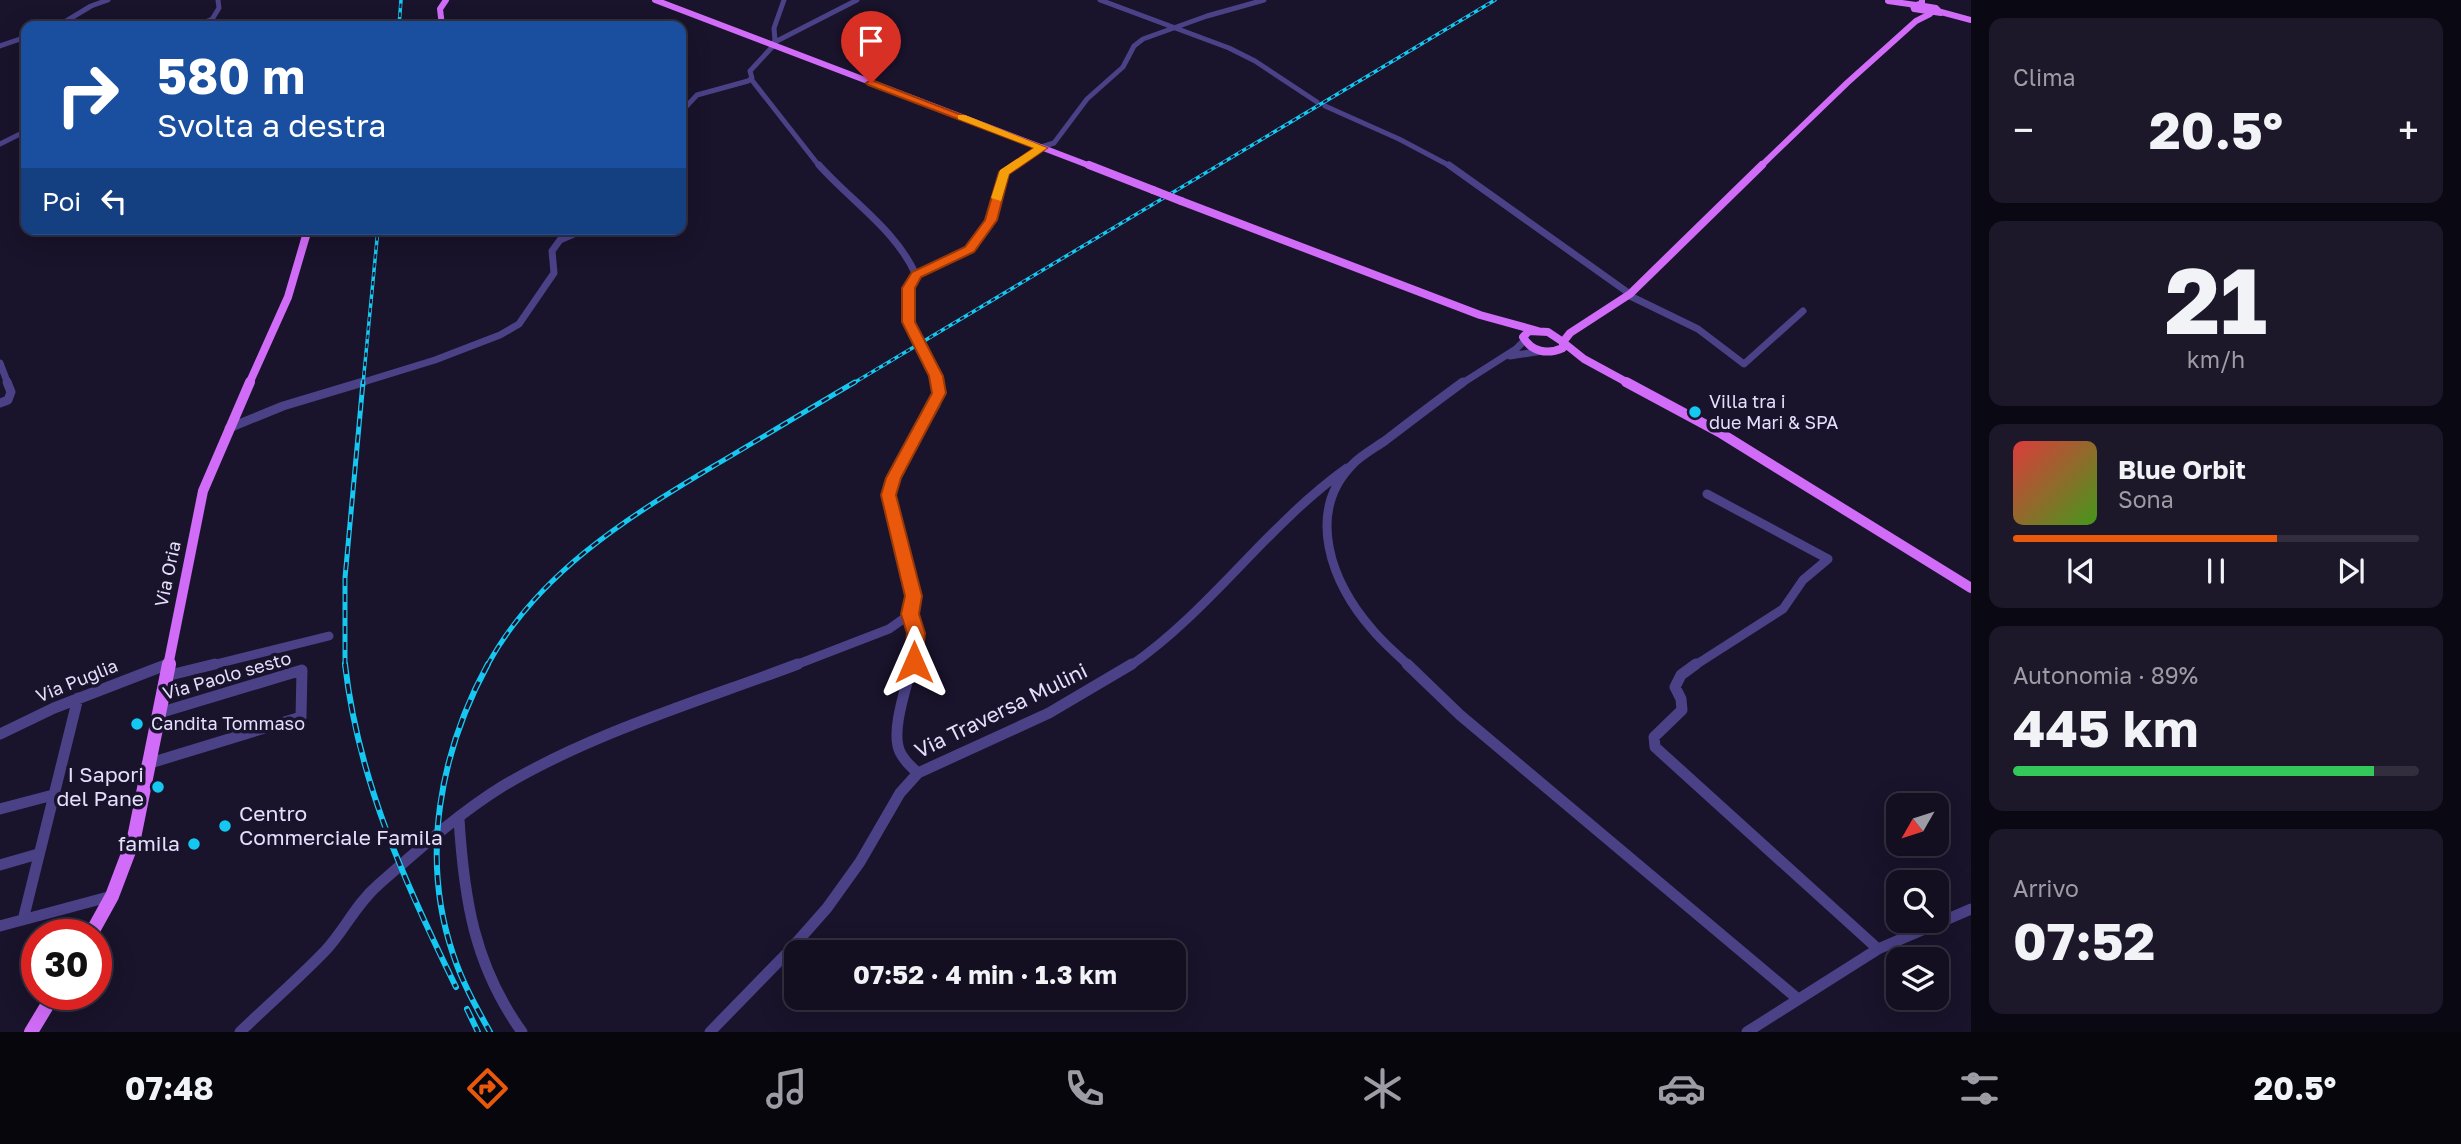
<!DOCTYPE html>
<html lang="it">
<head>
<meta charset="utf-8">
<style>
	body { margin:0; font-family:"Golos Text",sans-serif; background:#1c1729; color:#f1f3f6; height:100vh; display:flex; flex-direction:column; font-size:26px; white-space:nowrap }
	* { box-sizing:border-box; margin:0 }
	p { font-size:23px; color:#9d9ca5 }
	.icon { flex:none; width:38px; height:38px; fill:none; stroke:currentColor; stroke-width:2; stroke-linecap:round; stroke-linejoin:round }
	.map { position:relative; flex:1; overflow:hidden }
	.panel { display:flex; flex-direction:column; gap:18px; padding:18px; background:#0a0812; width:490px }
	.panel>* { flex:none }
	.top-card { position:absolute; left:21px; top:21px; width:665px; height:214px; border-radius:14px; box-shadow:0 7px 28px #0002,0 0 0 2px #322e3e; background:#1a4fa0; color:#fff; overflow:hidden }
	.needle { width:46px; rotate:231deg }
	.tools { position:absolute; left:1886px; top:793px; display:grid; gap:14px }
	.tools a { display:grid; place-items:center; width:63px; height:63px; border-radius:14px; background:#130e20; box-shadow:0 7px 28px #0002,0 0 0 2px #322e3e; font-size:35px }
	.speed { position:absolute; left:21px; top:919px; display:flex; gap:14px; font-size:35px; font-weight:700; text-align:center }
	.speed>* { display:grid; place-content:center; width:91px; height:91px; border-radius:50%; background:#130e20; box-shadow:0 7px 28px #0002,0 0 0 2px #322e3e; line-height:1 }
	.speed .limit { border:10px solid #d22; background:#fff; color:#111 }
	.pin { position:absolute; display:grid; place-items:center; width:60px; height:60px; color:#fff; margin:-72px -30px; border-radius:50% 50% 50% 0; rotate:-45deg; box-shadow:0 0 7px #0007 }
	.pin .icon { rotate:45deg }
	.me { position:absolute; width:77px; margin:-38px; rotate:0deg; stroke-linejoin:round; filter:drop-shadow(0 0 5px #0008) }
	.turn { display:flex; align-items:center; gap:24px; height:147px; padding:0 21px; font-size:32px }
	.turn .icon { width:91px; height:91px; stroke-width:2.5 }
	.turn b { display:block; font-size:49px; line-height:60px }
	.then { display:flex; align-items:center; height:66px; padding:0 21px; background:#0003; gap:14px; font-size:26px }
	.big { font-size:52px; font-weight:700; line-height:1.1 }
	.panel .card { flex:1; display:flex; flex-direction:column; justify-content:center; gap:10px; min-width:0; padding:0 24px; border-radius:14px; background:#1c1729 }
	.panel .dial { align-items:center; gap:0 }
	.dial b { font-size:91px; line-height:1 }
	.song { display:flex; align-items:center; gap:21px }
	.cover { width:84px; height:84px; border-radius:10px; background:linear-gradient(135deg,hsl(0 70% 55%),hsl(100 70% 35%)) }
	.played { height:7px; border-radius:4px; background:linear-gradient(90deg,#ea580c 65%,#322e3e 65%) }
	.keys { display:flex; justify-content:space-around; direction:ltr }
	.heat { display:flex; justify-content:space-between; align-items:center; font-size:38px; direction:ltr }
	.charge { height:10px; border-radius:5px; background:linear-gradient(90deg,#34c759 89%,#322e3e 0) }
	.trip { position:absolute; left:784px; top:940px; width:402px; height:70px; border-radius:14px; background:#130e20; box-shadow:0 7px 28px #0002,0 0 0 2px #322e3e; font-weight:700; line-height:70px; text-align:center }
	.tab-bar { display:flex; height:112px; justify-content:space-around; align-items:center; background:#08060d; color:#9d9ca5 }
	.tab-bar .icon { width:49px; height:49px }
	.tab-bar .active { color:#ea580c }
	.tab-bar b { font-size:32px; color:#f1f3f6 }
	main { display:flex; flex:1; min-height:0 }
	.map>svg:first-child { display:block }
</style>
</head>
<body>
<main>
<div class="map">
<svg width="1971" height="1032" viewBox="0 0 1971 1032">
	<rect width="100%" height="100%" fill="#19132b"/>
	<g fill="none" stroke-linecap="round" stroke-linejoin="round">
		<path stroke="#4a4187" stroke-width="5" d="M1100,0l129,48 26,13 62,41
			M58,26l33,-20 17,-6
			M197,26l13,-6
			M208,26l11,-18 -1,-8
			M775,41l-1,-13 10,-28
			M771,44l86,-44
			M0,46l26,-9
			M751,79l69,88
			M1325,106l74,33 53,28
			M681,112l16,-17 51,-14 4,-3 -2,-7 24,-26
			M0,144l26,-13
			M1011,167l30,-20 13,-4 33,-44 36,-32 11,-21 9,-7 64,-23 57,-16"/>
		<path stroke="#4a4187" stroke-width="7" d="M819,165c32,36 77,65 97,110
			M1449,165l181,129
			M1628,295l70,34 46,35 59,-53
			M1510,356l33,-5
			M0,363l8,21
			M357,384l78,-24 65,-25 19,-11 35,-51 -2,-22 8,-11 25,-11
			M938,384c-5,-25 -26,-44 -31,-69 -12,-57 50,-44 74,-78 15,-22 10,-56 33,-72
			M1461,384l55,-35 8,-8"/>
		<path stroke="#4a4187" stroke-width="9" d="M0,403l8,-3 3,-8 -4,-10
			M229,428l54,-22 80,-24
			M910,614l4,27 -2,25
			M164,666l4,-2
			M208,666l121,-30
			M793,666l96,-37 20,-14 4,-19 -25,-101 10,-26 38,-64 2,-23
			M1130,666c81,-56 137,-141 217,-198
			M1409,666c-13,-13 -27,-24 -38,-38 -39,-44 -66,-115 -19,-163 9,-10 23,-17 34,-25 26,-20 51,-39 77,-58
			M1694,666l89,-57 20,-29 25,-21 -121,-65"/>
		<path stroke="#4a4187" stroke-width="11" d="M912,664c-5,22 -22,67 -12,88 4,8 11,15 18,21
			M1407,664l53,51 338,284
			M1696,664l-15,11 -6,12 6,12 1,11 -28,27 1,10 223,202
			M166,676l49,-12
			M0,734l54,-26 114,-44
			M147,764l154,-47 1,-47 -143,43
			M0,809l53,-14
			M459,819c5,80 15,146 63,213
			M0,865l38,-11
			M23,920l55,-222
			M0,926l112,-30
			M240,1032c28,-27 58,-53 85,-81 19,-20 31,-47 53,-66 39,-34 81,-72 125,-99 91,-54 197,-85 295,-122
			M710,1032l79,-81 38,-43 33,-46 40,-69 18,-20 131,-60 83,-49
			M1747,1032l131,-83 93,-40"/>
		<path stroke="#d06cf7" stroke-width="6" d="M655,0l438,167
			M1888,1l28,4
			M1918,5l18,3 5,5 -27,-4 -1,-3 9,-3v-3
			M1941,12l30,8
			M442,26l-2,-17 6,-9
			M1760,167l87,-84 69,-62 14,-7"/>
		<path stroke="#d06cf7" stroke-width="8" d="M1089,165l64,25
			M1181,201l299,114 58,16
			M1529,331l19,1 15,10v6c-16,7 -31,4 -40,-11z
			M1563,342l7,-9 60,-39 132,-129
			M1564,343l20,16 46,25
			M249,384l39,-87 20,-68"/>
		<path stroke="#d06cf7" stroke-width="10" d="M1626,382l93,50 252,156
			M168,666l35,-175 47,-109"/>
		<path stroke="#d06cf7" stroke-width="14" d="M91,934l21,-38 22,-58 35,-174
			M31,1032l23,-38"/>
		<g stroke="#15c8f2" stroke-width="3.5">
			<path id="rail-far2" d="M399,26l2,-26
				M363,384l15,-155
				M852,384l643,-384"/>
		</g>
		<g stroke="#15c8f2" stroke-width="5">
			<path id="rail-far1" d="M345,666v-88l18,-196
				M487,666c50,-92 138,-147 225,-199 48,-28 95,-57 143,-85"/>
		</g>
		<g stroke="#15c8f2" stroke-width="6">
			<path id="rail" d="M345,664c13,116 60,219 111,323
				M488,664c-48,88 -68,193 -35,290 9,28 23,53 37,78
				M467,1009l11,23"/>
		</g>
		<use href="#rail-far2" stroke="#19132b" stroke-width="2" stroke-dasharray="4.5" stroke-linecap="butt"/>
		<use href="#rail-far1" stroke="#19132b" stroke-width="2.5" stroke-dasharray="8" stroke-linecap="butt"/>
		<use href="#rail" stroke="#19132b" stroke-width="3.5" stroke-dasharray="10" stroke-linecap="butt"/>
		<path stroke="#d06cf7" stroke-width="8" d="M1153,190l28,11"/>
	</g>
	<path fill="#ea580c" stroke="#983908" stroke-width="2" d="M871,80l176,68 -38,26 -12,46 -23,32 -53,25 -6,11v34l28,54 3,17 -45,85 -5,17 26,101 -3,18 6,19 -4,34h-13l-3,-5 2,-29 -6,-19 4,-18 -24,-101 5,-17 46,-85 -3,-17 -27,-54v-34l10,-16 53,-25 20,-27 14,-48 35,-24 -166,-63 -2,-2z"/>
	<path fill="#f59e0b" d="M958,115h7l82,33 -38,26 -8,27 -10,-3 9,-28 34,-22 -76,-29z"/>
	<g fill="#15c8f2" stroke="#19132b" stroke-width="2.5">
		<circle cx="1695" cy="412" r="7"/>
		<circle cx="137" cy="724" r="7"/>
		<circle cx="158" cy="787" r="7"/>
		<circle cx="225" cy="826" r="7"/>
		<circle cx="194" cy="844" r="7"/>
	</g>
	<g text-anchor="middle" stroke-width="7" stroke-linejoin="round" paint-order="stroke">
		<g font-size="18" fill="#e5dffd" stroke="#19132b" text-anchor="start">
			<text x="1709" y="408">Villa tra i<tspan x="1709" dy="21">due Mari &amp; SPA</tspan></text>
			<text x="151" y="730">Candita Tommaso</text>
		</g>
		<g font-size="18" fill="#e5dffd" stroke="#19132b">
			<text transform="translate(168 574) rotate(-78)" y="6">Via Oria</text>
			<text transform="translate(227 676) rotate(-16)" y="6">Via Paolo sesto</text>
			<text transform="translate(77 681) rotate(-22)" y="6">Via Puglia</text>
		</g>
		<g font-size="21" fill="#e5dffd" stroke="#19132b">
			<text transform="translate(1001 711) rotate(-26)" y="7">Via Traversa Mulini</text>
		</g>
		<g font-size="21" fill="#e5dffd" stroke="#19132b" text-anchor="end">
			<text x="144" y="782">I Sapori<tspan x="144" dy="24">del Pane</tspan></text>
			<text x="239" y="821" text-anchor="start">Centro<tspan x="239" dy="24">Commerciale Famila</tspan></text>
			<text x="180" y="851">famila</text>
		</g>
	</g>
</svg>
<div class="tools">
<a><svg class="needle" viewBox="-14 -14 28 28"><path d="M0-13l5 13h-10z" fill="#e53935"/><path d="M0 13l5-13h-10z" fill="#9d9ca5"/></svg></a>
<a><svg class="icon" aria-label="search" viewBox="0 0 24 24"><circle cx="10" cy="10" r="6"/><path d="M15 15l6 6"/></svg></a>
<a><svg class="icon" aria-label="layers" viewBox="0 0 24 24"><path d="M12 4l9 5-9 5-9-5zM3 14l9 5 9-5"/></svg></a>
</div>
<div class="speed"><div class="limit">30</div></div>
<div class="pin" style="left:871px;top:83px;background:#d93025"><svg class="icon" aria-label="arrive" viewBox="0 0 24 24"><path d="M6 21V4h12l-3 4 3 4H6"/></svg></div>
<svg class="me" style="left:914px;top:662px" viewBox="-20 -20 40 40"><path d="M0-17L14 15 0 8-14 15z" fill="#ea580c" stroke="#fff" stroke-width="4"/></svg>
<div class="trip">07:52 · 4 min · 1.3 km</div>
<div class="top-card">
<div class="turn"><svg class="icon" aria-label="right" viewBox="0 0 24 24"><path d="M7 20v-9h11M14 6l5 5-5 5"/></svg><div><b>580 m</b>Svolta a destra</div></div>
<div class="then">Poi<svg class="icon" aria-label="left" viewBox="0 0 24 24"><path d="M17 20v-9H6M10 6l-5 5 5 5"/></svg></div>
</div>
</div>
<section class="panel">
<div class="card"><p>Clima</p>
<div class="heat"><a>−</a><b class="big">20.5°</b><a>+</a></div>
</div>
<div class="card dial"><b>21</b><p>km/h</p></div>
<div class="card">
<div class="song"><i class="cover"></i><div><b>Blue Orbit</b><p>Sona</p></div></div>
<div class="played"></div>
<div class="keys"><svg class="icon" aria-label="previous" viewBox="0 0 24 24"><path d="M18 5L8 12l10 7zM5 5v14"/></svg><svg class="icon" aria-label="pause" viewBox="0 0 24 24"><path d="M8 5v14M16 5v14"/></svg><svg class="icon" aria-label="next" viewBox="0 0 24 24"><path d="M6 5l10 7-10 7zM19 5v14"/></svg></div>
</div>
<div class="card"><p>Autonomia · 89%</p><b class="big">445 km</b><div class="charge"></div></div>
<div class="card"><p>Arrivo</p><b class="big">07:52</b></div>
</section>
</main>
<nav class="tab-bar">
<b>07:48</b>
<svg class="icon active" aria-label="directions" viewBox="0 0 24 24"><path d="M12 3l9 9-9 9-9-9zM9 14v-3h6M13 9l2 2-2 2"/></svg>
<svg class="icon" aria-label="music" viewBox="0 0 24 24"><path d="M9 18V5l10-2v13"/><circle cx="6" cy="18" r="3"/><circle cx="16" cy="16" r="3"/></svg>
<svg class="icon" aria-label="phone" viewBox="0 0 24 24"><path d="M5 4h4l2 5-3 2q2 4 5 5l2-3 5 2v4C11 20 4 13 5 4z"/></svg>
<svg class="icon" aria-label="climate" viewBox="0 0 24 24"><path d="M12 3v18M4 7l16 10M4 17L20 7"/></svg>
<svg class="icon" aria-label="car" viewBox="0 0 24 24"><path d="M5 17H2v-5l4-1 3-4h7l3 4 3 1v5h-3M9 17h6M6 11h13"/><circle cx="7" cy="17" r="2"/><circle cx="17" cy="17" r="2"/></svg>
<svg class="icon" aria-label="filters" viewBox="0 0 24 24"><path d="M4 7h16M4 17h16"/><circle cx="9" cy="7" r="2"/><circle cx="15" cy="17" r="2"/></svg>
<b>20.5°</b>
</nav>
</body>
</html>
